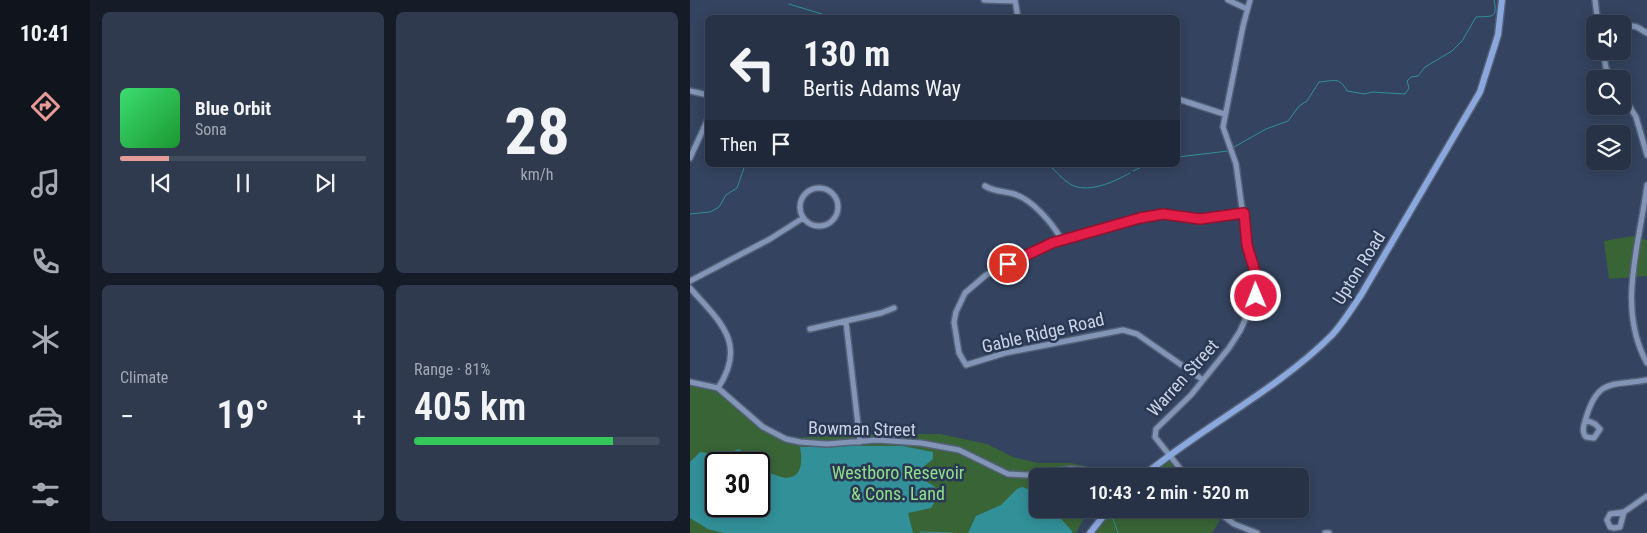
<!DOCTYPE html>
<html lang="en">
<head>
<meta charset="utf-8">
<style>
	body { margin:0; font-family:"Roboto Condensed",sans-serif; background:#2f3a4e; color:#f1f3f6; height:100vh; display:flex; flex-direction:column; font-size:19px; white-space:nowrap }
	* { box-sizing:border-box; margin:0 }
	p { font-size:16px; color:#a4aab4 }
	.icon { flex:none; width:28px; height:28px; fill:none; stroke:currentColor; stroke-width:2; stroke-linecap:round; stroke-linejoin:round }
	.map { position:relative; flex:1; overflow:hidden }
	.sheet { display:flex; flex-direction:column; gap:12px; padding:12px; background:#151c27; width:600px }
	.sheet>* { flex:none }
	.banner { position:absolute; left:15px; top:15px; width:475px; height:152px; border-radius:8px; box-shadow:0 2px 12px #0003,0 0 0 1px #434d60; background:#273247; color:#f1f3f6; overflow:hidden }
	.buttons { position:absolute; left:896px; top:15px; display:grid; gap:10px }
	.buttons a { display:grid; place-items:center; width:45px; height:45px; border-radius:8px; background:#273247; box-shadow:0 2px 12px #0003,0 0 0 1px #434d60; font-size:25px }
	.speed { position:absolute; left:15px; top:452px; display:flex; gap:10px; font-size:25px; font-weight:700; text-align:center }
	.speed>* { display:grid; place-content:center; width:65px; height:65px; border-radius:50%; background:#273247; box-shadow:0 2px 12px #0003,0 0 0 1px #434d60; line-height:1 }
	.speed .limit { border:2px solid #111; border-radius:8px; background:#fff; color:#111 }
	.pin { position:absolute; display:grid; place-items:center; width:42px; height:42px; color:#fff; margin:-21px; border:2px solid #fff; border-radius:50%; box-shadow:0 1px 5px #0007 }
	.me { position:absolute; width:55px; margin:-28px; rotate:359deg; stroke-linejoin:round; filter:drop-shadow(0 0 4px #0008) }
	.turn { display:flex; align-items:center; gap:18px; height:105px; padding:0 15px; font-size:22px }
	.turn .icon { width:65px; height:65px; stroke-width:2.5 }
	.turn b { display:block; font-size:35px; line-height:42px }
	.then { display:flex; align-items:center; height:48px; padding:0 15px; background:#0003; gap:10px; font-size:19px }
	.big { font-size:38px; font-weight:600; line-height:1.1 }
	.sheet .card { flex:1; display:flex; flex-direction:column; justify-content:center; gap:8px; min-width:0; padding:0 18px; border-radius:8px; background:#2f3a4e }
	.sheet .dial { align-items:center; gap:0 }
	.dial b { font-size:65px; line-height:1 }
	.song { display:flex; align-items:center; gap:15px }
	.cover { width:60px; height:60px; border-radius:8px; background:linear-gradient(135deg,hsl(140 70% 55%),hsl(130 70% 35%)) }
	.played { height:5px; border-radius:2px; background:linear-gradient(90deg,#e69b98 20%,#434d60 20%) }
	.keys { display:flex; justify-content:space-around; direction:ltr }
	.heat { display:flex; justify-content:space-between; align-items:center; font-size:28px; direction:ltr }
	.charge { height:8px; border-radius:4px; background:linear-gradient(90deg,#34c759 81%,#434d60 0) }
	.sheet .tiles { flex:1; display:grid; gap:12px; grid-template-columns:repeat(2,1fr) }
	.trip { position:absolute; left:339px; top:468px; width:280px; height:50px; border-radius:8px; background:#273247; box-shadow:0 2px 12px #0003,0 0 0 1px #434d60; font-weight:600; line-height:50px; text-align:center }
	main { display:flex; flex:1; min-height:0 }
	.menu { display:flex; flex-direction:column; width:90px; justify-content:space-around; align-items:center; background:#10141c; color:#a4aab4 }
	.menu .icon { width:35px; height:35px }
	.menu .active { color:#e69b98 }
	.menu b { font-size:22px; color:#f1f3f6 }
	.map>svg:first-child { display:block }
</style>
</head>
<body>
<main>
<nav class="menu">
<b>10:41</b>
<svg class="icon active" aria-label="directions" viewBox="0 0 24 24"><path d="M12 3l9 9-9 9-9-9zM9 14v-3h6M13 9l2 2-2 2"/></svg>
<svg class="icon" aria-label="music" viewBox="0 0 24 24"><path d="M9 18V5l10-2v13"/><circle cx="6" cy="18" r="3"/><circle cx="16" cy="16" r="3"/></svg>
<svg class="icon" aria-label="phone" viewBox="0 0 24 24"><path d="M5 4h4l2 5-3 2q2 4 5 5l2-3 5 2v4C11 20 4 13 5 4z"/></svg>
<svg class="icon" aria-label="climate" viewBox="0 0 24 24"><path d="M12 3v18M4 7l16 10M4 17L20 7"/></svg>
<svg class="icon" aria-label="car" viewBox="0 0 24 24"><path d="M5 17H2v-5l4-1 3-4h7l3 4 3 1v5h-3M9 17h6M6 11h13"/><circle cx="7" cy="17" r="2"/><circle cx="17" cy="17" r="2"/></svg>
<svg class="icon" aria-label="filters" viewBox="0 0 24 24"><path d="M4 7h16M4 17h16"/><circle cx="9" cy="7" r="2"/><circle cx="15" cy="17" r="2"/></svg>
</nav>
<section class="sheet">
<div class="tiles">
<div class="card">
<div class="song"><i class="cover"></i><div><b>Blue Orbit</b><p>Sona</p></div></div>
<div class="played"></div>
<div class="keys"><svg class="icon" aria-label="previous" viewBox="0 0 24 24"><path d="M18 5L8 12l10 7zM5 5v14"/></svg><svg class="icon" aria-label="pause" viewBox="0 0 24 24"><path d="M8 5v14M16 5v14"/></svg><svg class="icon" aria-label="next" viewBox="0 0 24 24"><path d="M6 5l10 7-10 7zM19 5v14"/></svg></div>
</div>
<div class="card dial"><b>28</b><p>km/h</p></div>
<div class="card"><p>Climate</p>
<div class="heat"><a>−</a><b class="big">19°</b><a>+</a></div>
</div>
<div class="card"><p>Range · 81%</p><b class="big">405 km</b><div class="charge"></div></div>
</div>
</section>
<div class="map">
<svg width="957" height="533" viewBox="0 0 957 533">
	<rect width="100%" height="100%" fill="#34435f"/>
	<path fill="#396536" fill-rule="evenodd" d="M943,236l14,4v36l-38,3 -5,-38z
		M0,380l22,5 36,32 44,21 79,-4h69l47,10 26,13 25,6h33l22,5 12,8h-67v33h51l-13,24h-386zM26,464h43v42h-43z
		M477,459l13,17h-33z
		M423,509h96l11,11 -8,13h-116z"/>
	<path fill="#329098" d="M157,446h55l31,6v7l-11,9 2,12 11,7 1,13 -5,8 -23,5 5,20h-189l-16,-4 -18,-11v-56l10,-10 7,1 8,10c11,-2 15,-12 24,-14l17,15h-40v42h43v-40c24,17 48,19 41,-19z
		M332,487l15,5 1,17h14l20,22v2h-104l8,-17 25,-11 16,-16z"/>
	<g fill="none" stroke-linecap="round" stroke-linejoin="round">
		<path stroke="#329098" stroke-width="1" d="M99,4l46,14
			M544,147l32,-18 22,-8 11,-15 8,-5 12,-19c15,-1 20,-6 28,9l18,3 7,-2 33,2 4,-6 -2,-7 4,-4 7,-1 7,-9 27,-16 10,-10 14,-24c16,-1 22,2 18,-17
			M488,157l50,-6
			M251,165h10
			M359,165c8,7 18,20 28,22 18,4 38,-6 53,-14
			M443,171l13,-6
			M0,214l20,-2 9,-5 7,-12 11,-7 8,-23
			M422,516l6,17
			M230,532l33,1"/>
		<g stroke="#536077" stroke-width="8">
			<path id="minor" d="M294,0l31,1
				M325,0l3,18
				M538,0l19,9
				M905,0l3,24
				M932,24l15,3 10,6
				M913,51l3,17 6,11
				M0,91l18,4
				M932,94l14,23 11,38
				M488,99l46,15
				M0,158l18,-39
				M957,185c-7,58 -31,123 0,178
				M295,186c10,6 19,5 29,8 19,6 38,29 48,46
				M110 207a19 19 0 1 1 38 0a19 19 0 1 1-38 0Z
				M0,281l80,-42 33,-21
				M0,288c29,33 58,55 28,100
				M156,322l14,120
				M120,329l71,-16 13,-5
				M513,380l-66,-46 -14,-4 -118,23 -39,12 -7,-12 -5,-31 2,-10 9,-19 21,-18 66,-32 88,-25 23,-4 37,5 44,-6
				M0,382l28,6 45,39 23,12 14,3 27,2 50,-4 44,3 38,7 49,24 20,1 42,-6 14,1 20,6
				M896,420l9,4 5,5 -6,9 -8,-1c-5,-6 -2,-12 0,-19 12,-41 28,-32 61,-38
				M496,476l-31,-39 1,-8 35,-34 38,-47 11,-17 16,-35 2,-14 -11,-37 -11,-81 -13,-37 20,-101 7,-26
				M524,509l20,15 23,9
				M934,512l-14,2 -3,6 3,7 4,1 6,-1 4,-15 23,-16
				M635,533h4"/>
		</g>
		<g stroke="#536077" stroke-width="9">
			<path id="major" d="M453,476c60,-50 133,-85 189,-141 11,-12 20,-27 29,-40l119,-203 18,-57 4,-35
				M400,533l19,-24"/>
		</g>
		<use href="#minor" stroke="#8395b6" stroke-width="5"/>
		<use href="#major" stroke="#8ba8de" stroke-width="6"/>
	</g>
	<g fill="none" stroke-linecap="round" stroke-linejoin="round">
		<g stroke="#92132f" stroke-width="12">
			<path id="route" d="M318,264l44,-21 88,-25 23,-4 37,5 44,-6 3,32 11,37 -2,14"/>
		</g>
		<use href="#route" stroke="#e11d48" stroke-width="9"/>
	</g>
	<g text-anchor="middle" stroke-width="5" stroke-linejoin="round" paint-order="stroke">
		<g font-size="18" fill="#cad4e6" stroke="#2a3854">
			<text transform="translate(669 268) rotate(-58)" y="6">Upton Road</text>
			<text transform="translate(353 333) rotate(-13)" y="6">Gable Ridge Road</text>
			<text transform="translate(493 378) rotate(-48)" y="6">Warren Street</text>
			<text transform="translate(172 429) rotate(1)" y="6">Bowman Street</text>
		</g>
		<g font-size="18" fill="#90df8b" stroke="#2a3854">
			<text x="208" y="479">Westboro Resevoir<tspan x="208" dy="21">&amp; Cons. Land</tspan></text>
		</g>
	</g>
</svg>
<div class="buttons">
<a><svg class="icon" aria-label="sound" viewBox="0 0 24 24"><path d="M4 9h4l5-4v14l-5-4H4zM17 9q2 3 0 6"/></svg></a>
<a><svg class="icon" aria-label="search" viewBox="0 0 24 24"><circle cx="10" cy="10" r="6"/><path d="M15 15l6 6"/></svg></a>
<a><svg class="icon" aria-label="layers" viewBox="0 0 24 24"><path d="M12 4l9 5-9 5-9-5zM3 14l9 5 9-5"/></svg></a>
</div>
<div class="speed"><div class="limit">30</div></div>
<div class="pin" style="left:318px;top:264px;background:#d93025"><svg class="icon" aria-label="arrive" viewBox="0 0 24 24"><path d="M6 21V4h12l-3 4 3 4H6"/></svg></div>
<svg class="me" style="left:566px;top:296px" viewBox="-20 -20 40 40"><circle r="17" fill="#e11d48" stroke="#fff" stroke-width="3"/><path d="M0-11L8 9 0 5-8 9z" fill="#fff"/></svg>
<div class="trip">10:43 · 2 min · 520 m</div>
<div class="banner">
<div class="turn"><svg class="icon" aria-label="left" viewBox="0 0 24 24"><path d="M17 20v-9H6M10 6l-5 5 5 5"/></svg><div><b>130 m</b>Bertis Adams Way</div></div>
<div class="then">Then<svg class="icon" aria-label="arrive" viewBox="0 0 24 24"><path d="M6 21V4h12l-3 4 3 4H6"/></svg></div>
</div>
</div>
</main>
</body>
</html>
